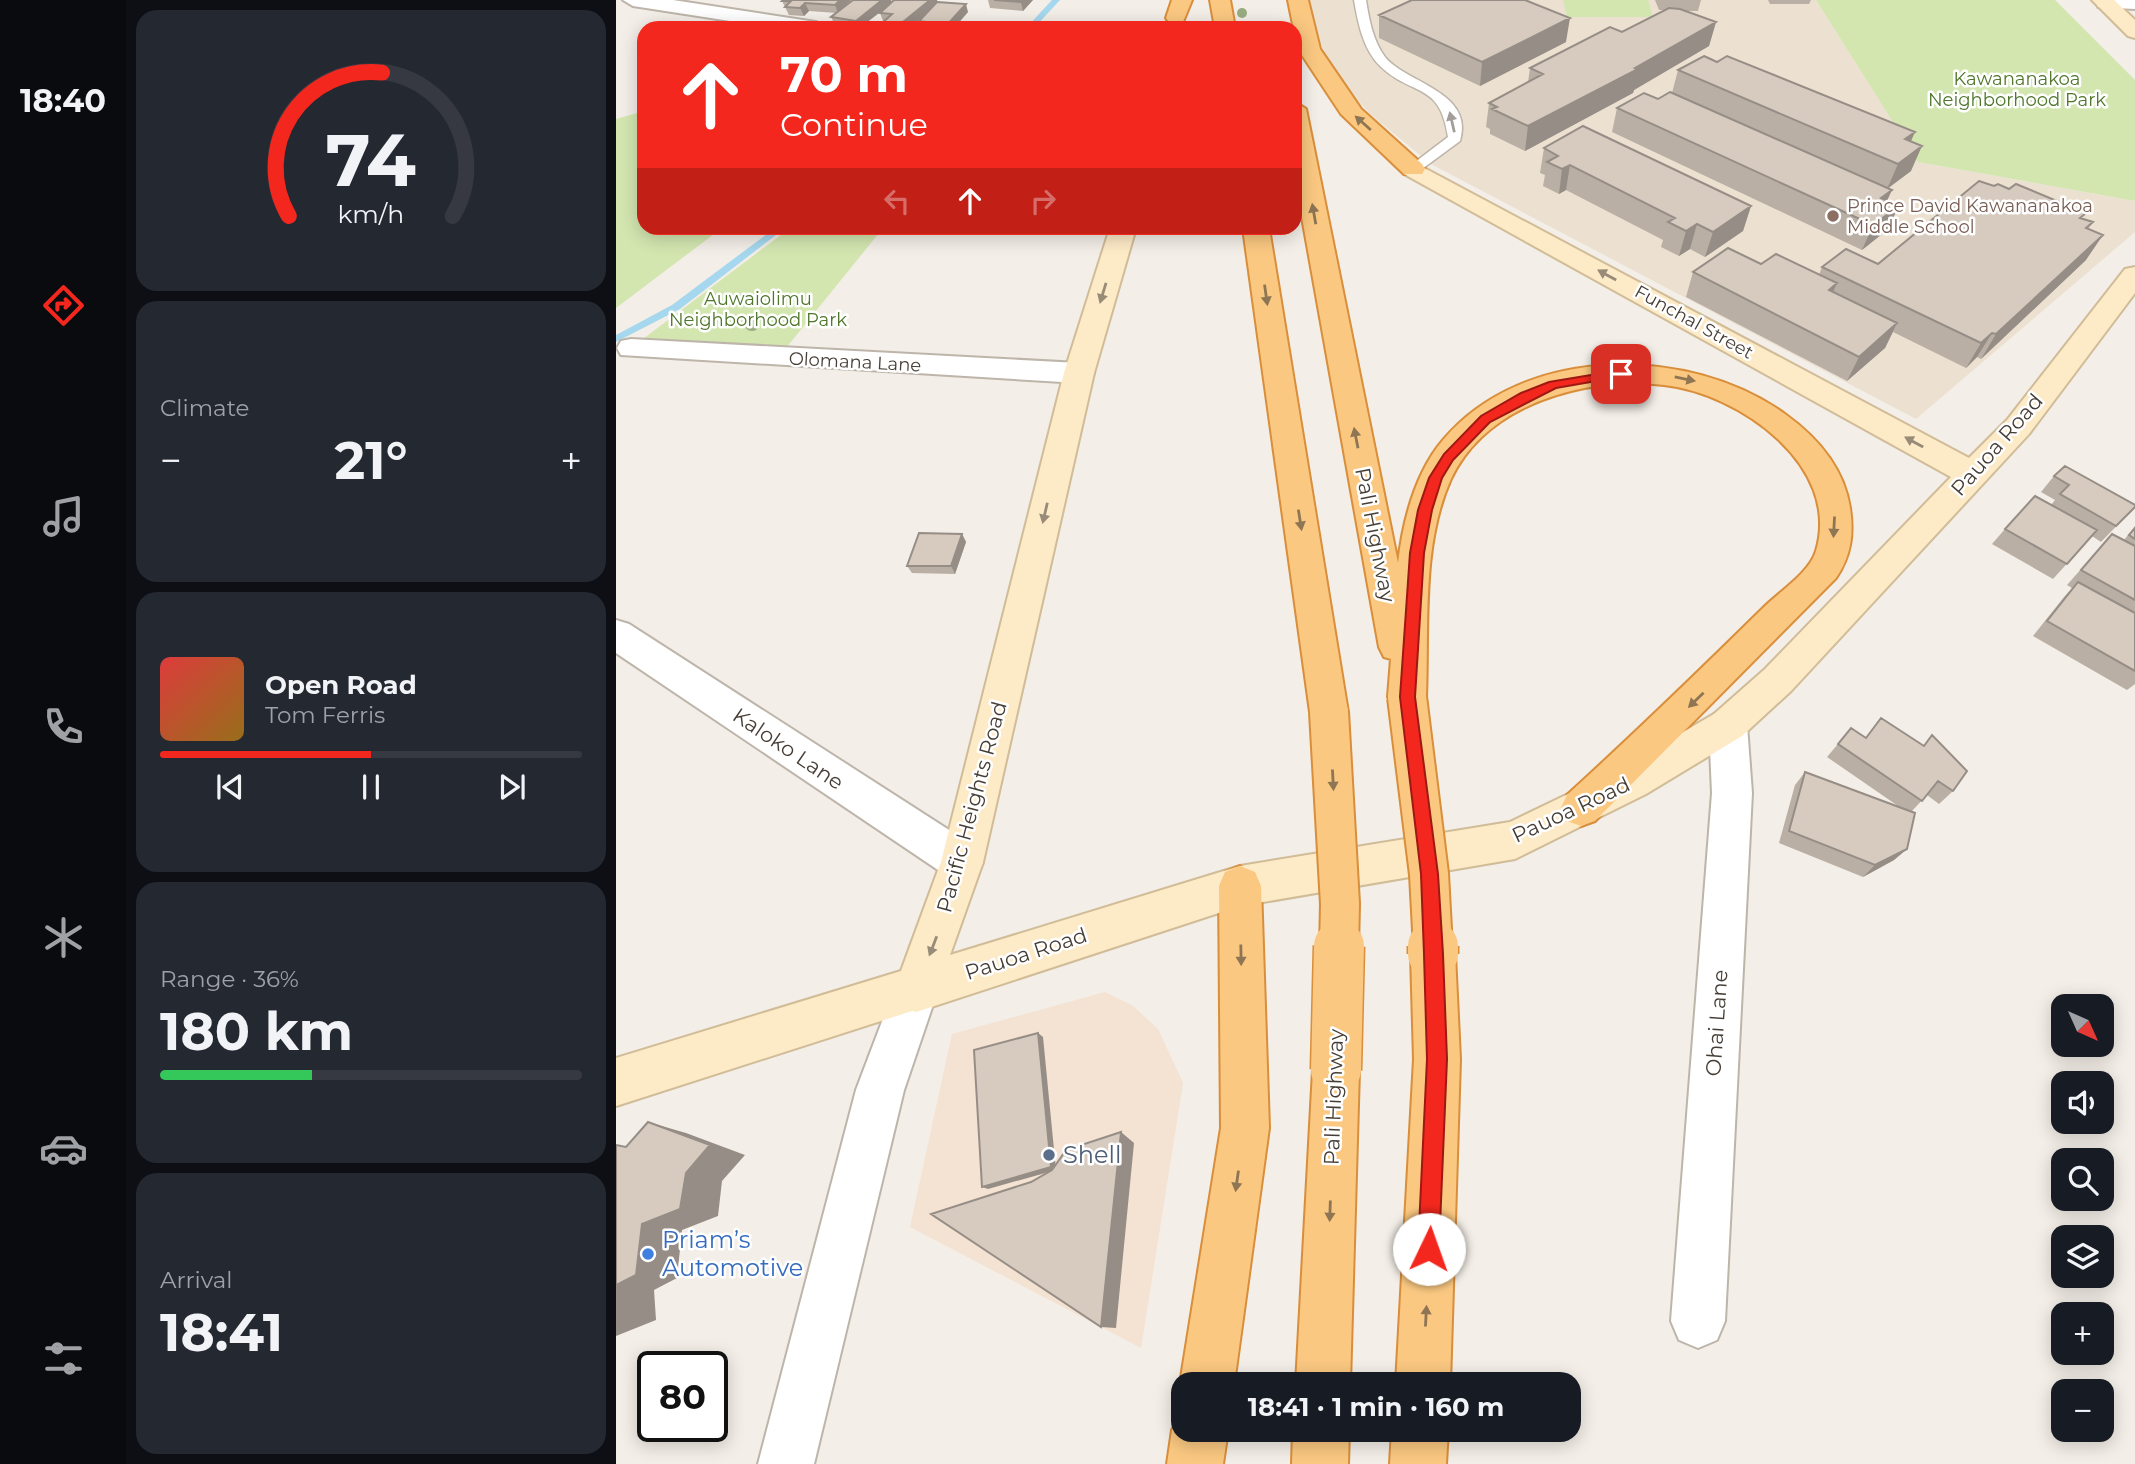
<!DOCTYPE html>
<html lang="en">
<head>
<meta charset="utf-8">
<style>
	body { margin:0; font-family:Montserrat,sans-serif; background:#242831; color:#f1f3f6; height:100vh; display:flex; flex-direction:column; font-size:26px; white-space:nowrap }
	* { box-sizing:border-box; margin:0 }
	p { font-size:23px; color:#9ea1a6 }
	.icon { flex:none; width:38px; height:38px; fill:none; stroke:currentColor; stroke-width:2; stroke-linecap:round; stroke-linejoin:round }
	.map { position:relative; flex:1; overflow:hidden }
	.panel { display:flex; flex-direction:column; gap:10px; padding:10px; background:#0d0f14; width:490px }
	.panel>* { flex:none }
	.hud { position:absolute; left:21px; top:21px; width:665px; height:214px; border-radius:21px; box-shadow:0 4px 18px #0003; background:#f3271d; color:#fff; overflow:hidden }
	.needle { width:46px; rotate:135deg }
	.controls { position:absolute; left:1435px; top:994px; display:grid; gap:14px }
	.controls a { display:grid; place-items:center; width:63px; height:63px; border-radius:14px; background:#171b24; box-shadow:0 4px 18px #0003; font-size:35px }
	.speed { position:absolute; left:21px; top:1351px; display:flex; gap:14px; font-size:35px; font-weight:700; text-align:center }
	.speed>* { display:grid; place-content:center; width:91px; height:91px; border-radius:50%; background:#171b24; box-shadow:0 4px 18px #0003; line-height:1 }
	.speed .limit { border:4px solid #111; border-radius:10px; background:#fff; color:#111 }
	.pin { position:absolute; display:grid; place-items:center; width:60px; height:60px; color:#fff; margin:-30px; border-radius:14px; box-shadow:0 4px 10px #0006 }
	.me { position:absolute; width:77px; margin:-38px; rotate:3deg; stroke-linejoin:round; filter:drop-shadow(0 0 5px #0008) }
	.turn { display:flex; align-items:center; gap:24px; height:147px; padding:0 28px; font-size:32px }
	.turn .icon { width:91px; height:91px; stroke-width:2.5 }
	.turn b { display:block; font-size:49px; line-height:60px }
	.lanes { display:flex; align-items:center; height:66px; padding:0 28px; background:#0003; justify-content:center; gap:35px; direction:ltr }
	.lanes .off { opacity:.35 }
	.big { font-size:52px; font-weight:700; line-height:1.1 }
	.panel .card { flex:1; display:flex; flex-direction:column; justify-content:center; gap:10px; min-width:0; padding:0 24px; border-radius:21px; background:#242831 }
	.panel .dial { align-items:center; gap:0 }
	.dial svg { height:182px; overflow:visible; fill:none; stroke:#363941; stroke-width:7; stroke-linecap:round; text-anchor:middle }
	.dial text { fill:#f1f3f6; stroke:none }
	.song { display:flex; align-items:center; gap:21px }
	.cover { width:84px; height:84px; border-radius:10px; background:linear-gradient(135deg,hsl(0 70% 55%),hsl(40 70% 35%)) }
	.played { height:7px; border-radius:4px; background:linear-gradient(90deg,#f3271d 50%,#363941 50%) }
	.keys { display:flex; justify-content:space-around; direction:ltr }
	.heat { display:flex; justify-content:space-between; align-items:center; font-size:38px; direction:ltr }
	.charge { height:10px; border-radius:5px; background:linear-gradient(90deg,#34c759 36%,#363941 0) }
	.trip { position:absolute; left:555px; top:1372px; width:410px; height:70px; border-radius:21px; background:#171b24; box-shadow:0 4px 18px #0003; font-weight:700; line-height:70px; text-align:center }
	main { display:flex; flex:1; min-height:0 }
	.dock { display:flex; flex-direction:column; width:126px; justify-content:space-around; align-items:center; background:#090b0e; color:#9ea1a6 }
	.dock .icon { width:49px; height:49px }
	.dock .active { color:#f3271d }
	.dock b { font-size:32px; color:#f1f3f6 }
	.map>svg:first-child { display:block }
</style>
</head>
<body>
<main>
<nav class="dock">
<b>18:40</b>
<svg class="icon active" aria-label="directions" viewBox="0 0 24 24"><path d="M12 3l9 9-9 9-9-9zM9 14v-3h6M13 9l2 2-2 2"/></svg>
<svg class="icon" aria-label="music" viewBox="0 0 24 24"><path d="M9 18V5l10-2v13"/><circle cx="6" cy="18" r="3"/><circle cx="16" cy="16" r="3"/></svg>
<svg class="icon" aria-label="phone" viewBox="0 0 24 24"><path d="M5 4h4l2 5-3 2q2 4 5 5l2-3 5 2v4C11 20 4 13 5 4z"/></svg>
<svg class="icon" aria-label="climate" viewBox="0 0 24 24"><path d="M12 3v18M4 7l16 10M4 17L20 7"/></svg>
<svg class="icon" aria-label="car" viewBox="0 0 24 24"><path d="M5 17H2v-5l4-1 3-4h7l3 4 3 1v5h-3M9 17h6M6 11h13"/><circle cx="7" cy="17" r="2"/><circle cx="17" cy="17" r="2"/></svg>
<svg class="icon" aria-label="filters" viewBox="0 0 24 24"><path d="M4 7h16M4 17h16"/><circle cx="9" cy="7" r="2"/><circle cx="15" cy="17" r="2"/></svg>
</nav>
<section class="panel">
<div class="card dial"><svg viewBox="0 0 100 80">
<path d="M14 69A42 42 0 1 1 86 69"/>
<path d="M14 69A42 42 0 0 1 55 6" stroke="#f3271d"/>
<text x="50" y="56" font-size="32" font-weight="700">74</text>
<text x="50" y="72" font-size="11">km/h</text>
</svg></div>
<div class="card"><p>Climate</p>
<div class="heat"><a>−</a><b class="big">21°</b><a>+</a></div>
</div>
<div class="card">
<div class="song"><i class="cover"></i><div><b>Open Road</b><p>Tom Ferris</p></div></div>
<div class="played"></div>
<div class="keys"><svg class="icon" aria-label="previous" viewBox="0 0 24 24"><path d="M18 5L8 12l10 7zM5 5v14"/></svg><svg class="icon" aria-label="pause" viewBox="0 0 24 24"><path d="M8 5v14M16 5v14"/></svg><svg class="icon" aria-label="next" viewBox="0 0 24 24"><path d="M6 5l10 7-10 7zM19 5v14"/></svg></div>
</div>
<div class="card"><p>Range · 36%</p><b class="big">180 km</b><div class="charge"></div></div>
<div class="card"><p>Arrival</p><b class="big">18:41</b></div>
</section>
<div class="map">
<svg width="1519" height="1464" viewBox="0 0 1519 1464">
	<rect width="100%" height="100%" fill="#f3eee7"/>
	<path fill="#f4e2d2" d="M489,992l28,14 25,23 25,54 -42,265 -231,-121 42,-193z"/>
	<path fill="#ece1d1" d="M693,0h507l102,162 217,39v31l-219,187 -485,-255 -61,-50 -30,-34 -22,-40z"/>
	<path fill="#d3e6b0" d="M947,0h85l5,17h-86z
		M1200,0h239l80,80v121l-217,-39z
		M25,112l3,1v115h78l-106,80v-189z
		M174,228h93l-105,130 -147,-10z"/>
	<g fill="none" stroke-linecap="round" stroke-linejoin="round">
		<path fill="#a5d8ee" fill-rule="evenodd" d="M436,0h8l-26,28h-8z
			M159,228h10l-105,81 -64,33v-7l56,-30z"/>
		<g stroke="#beb5aa" stroke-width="3">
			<path id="service" d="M738,0h12c3,19 7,41 19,57 21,26 90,35 75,84l-42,31 -12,-3 42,-32c-8,-56 -36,-40 -68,-71 -17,-17 -22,-43 -26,-66z"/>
		</g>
		<g stroke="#beb5aa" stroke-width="4">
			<path id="minor" d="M7,0h50l143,22 10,6h-51l-142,-22z
				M1481,0h38v9l-37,-2z
				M15,339l448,24 10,3 5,7 -5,7 -10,3 -458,-28 -4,-7 4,-7z
				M0,620l13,4 348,224 6,14 -6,14 -15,5 -15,-5 -331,-223z
				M1112,709l14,5 5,11 5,68 -27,528 -8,19 -19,8 -19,-8 -8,-19 41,-528 -3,-68 5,-11z"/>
		</g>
		<g stroke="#beb5aa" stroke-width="4">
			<path id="tertiary" d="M300,968l16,6 6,16 -34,100 -90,374h-56l98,-374 44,-116z"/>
		</g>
		<g stroke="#d1bc98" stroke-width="4">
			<path id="secondary" d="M1476,0h22l21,20v18l-7,-2z
				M797,162l556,296 38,-38 118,-151 10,-2v26l-106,141 -238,257 -49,45 -96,58 -131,65 -275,47 -324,106 -4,-1 -296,95v-48l285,-87 40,-109 123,-489 46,-145h26l-42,145 -111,489 -33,93 290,-89 270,-44 108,-52 96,-56 51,-45 186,-192 -547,-303 -3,-5 3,-5z"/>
		</g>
		<g stroke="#d98e3b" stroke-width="4">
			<path id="trunk" d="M556,0h20l-9,22h-14l-3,-4z
				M594,0h20l5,28h-20z
				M672,0h20l12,49 41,60 61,55 3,5 -3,5h-18l-63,-60 -43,-65z
				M679,102l11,7 92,454c5,-42 17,-90 45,-123 81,-96 246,-95 342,-26 32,23 59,54 65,94 4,26 1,48 -14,70l-241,243 -14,5 -14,-5 -6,-13 6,-13c66,-60 130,-122 194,-185 16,-17 48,-36 55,-59 26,-86 -78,-158 -152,-166 -77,-9 -177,18 -213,94 -30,66 -22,148 -25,218l-6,11 -13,5 -13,-5 -6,-11 3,-38 -7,-2 -5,-10 -84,-469z
				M627,228h26l79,484 -6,11 -13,5 -13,-5 -6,-11z
				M624,866l15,6 6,14 8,242 -35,256h-51v8l-3,-8 41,-256 -2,-242 6,-14z
				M817,933l16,6 6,15 5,105 -10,325h-54l18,-325 -3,-105 6,-15z
				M720,1047l17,6 6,17 -9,314h-54l17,-314 6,-17z
				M567,1409v21h45l-5,34h-56l5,-34z
				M677,1430h56l-1,34h-56z
				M776,1430h56l-2,34h-56z"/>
		</g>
		<use href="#service" fill="#fff" fill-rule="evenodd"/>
		<use href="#minor" fill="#fff" fill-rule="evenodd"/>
		<use href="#tertiary" fill="#fff" fill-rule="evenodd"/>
		<use href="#secondary" fill="#fdeac7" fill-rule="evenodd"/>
		<use href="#trunk" fill="#fac881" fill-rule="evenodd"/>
		<g stroke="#d98e3b" stroke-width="42" stroke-linecap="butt">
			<path id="trunk-bridge-far1" d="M791,697l22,177 4,74
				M713,712l11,192 -1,44"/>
		</g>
		<g stroke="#d98e3b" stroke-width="53" stroke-linecap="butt">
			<path id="trunk-bridge" d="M817,946v8
				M720,1070l3,-124"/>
		</g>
		<use href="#trunk-bridge-far1" stroke="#fac881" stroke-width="38"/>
		<use href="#trunk-bridge" stroke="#fac881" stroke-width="50"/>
	</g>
	<g fill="#99ac80">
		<circle cx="626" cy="13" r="5"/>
		<circle cx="136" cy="323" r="8"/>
	</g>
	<path fill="#b9afa4" d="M167,0h68l-8,8 49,-6h45l31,10 -14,16h-33l-2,-7 6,-6 -16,13h-27l-1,-4 4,-3h-2l-3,-8 3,-3 -23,18h-6l-19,-3 -4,-8 6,-4 -28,-2 -5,5 -15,-1 -7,-14z
		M372,0h45l-10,11 -33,-3z
		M1039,0h46l-3,11h-13l31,11 -7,24 -75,44 -1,3 -108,58 -35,-17v-5l-4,-2 3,-24 39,-21 2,-14 92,-36 42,-22h-5z
		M1152,0h43l-2,4h-39z
		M763,15l187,27 -86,44 -101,-48z
		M1062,70l233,71v30l-23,17 -1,42 -25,20 -250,-118 5,-24 41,-9 14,-6z
		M928,148l207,58 -8,25 -38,26 -15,-8 -11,7 -18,-9 2,-7 -97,-50 -7,4 -16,-8 2,-11 -5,-2z
		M1378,186l15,3 73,30 11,3 -5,7 -2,31 -105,99 -4,-2 -11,11 -73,-36 -8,16 -38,33 -161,-84 7,-25 68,-8 58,11 3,-8 56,-3z
		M1438,476l81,31 -34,35 -9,-6 -39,43 -61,-35 13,-15 46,-24 4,-5 -14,-8z
		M1519,526v158l-8,6 -94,-54 31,-39 8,-9 -5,-3 45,-51 12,6z
		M346,534l4,8 -11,32 -43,-1 -5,-7z
		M1316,735l21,56 -14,13 -12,-9 -16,17 -4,37 -13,11 -31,17 -84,-34 16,-58 10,-13 96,36 -74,-51 11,-13 28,-6 57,8z"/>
	<path fill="#968e86" d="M224,0h11l-13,13 -3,-8z
		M266,0h9l1,3 -33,25 -3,-7z
		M314,0h7l1,4 -29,24h-10l-1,-2z
		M407,0h10l-10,11 -2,-9z
		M189,3l4,8 -5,5 -4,-8z
		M350,4l2,8 -14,16h-6l-1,-3z
		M954,18l-4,24 -86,44 2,-24z
		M1100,22l-7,24 -75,44 -1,3 -108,58 3,-25 107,-58z
		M1299,132l-11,25 -10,7 11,-25z
		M1306,146l-11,25 -24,18 11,-25z
		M954,165l-4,25 -7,4 3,-25z
		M1276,190l-11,24v-16z
		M1135,206l-8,25 -38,26 8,-25z
		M1283,206l-12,24 -25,20 11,-25z
		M1081,224l-7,25 -11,7 7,-25z
		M1487,235l-17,25 -105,99 15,-25z
		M1221,283l-11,25 3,-18z
		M1281,323l-12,25 -38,33 12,-24z
		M1376,333l-15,24 -11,11 15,-25z
		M346,534l4,8 -11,32 -4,-8z
		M1291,849l-13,11 -31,17 12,-12z
		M422,1033l5,4 13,133 -68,19 -6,-2z
		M32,1122l38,11 59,22 -23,26 -4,35 -36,14 -5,48 -23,12 2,30 -40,16v-51l26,-61z
		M505,1132l13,11 -18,185 -15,-1z"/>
	<path fill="#d7cbbf" stroke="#968e86" stroke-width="2" d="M167,0h57l-5,5 -30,-2 -5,5 -15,-1 6,-6h-9z
		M237,0h29l-26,21 -25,-4z
		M278,0h36l-32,26 -17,-2 11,-10 -12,-1z
		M378,0h29l-2,2z
		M796,0h113l45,18 -88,44 -103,-47z
		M321,2l29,2 -19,21 -28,-4z
		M1053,8l11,1 36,13 -81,46 3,1 -110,57 -36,-17 5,-2 -8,-4 54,-29 -13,-6 80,-41 12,5z
		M1088,56l13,6 10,-6 188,76 -10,7 17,7 -24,18 -220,-94z
		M1054,92l222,98 -11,8 18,8 -26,19 -256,-117 27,-15 14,6z
		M967,126l168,80 -38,26 -16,-8 -11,7 -18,-9 7,-4 -105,-53 -8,4 -15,-7 11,-6 -14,-8z
		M1363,181l15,5 4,-2 11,5 7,-5 70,29 -6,5 13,4 -7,6 17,7 -107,99 -4,-1 -11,10 -159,-76 24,-18 32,15z
		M1112,248l33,16 15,-10 61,29 -8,7 68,33 -38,34 -166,-85z
		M1449,466l70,39v2l-19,19 -56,-32 9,-9 -15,-9z
		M1419,496l62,34 -30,34 -62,-35z
		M1519,528v11l-6,-4z
		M303,533l43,1 -11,32h-44z
		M1496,534l23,12v54l-54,-30z
		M1462,582l57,31v58l-88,-50z
		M1265,718l43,28 8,-11 35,36 -14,20 -15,-10 -16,20 -84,-57 13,-16 15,10z
		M1189,772l110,41 -8,36 -32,16 -86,-34z
		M422,1033l13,134 -69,20 -8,-137z
		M32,1122l62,23 -24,28 -6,36 -38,15 -6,51 -20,10v-140l10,2z
		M505,1132l-20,195 -170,-113 100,-32 21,-12 14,-20z"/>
	<defs><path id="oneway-solid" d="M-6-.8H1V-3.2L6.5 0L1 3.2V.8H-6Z" transform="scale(1.75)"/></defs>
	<use fill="#a29e9a" href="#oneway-solid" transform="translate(836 122) rotate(-103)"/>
	<g fill="#8e7554">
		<use href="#oneway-solid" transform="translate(747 123) rotate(-138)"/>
		<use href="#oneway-solid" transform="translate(698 214) rotate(-100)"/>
		<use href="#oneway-solid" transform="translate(650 295) rotate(82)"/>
		<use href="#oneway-solid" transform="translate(1069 379) rotate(12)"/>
		<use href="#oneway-solid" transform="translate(740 438) rotate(-101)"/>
		<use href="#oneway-solid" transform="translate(684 520) rotate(81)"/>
		<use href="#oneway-solid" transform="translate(1218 527) rotate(93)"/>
		<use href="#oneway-solid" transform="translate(1080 700) rotate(136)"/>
		<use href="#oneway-solid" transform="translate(717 780) rotate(87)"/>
		<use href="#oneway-solid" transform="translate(625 955) rotate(89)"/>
		<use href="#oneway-solid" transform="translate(621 1181) rotate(98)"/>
		<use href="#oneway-solid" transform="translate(714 1211) rotate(92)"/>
		<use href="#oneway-solid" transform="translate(810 1316) rotate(-87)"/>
	</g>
	<g fill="#988b77">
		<use href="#oneway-solid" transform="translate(991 275) rotate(-151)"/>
		<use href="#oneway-solid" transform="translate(487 293) rotate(107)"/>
		<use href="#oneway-solid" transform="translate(1298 442) rotate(-151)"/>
		<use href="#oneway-solid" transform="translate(429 513) rotate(103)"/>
		<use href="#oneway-solid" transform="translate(317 946) rotate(111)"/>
	</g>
	<path fill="#f3271d" stroke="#9e1913" stroke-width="2" d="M1005,370l5,1v5l-70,12 -66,34 -37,38 -11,18 -10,32 -8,43 -9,144 23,177 5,80 4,105 -8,190 -3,7 -7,3 -8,-3 -3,-7 9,-190 -3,-105 -3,-80 -21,-177 10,-144 8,-43 11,-32 15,-24 37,-38 40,-23 28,-11z"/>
	<circle fill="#8d6e63" stroke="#fff" stroke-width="2.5" cx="1217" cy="216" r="7"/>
	<circle fill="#5c6f8a" stroke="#fff" stroke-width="2.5" cx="433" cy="1155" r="7"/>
	<circle fill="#3f7fe0" stroke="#fff" stroke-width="2.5" cx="32" cy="1254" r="7"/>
	<g text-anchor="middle" stroke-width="5" stroke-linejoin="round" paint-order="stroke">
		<g font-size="18" fill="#4f762b" stroke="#fff">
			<text x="1401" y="85">Kawananakoa<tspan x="1401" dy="21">Neighborhood Park</tspan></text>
			<text x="142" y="305">Auwaiolimu<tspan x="142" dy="21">Neighborhood Park</tspan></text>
		</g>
		<g font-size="18" fill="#785e54" stroke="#fff" text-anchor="start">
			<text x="1231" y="212">Prince David Kawananakoa<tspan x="1231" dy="21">Middle School</tspan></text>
		</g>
		<g font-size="18" fill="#463e36" stroke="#fff">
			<text transform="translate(1078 322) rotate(29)" y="6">Funchal Street</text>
			<text transform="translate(239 362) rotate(3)" y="6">Olomana Lane</text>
		</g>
		<g font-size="21" fill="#463e36" stroke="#fff">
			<text transform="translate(1381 445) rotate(-49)" y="7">Pauoa Road</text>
			<text transform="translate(759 535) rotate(79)" y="7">Pali Highway</text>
			<text transform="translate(172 749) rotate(34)" y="7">Kaloko Lane</text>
			<text transform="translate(356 807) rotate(-75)" y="7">Pacific Heights Road</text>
			<text transform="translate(955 810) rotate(-25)" y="7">Pauoa Road</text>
			<text transform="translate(410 954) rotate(-18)" y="7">Pauoa Road</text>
			<text transform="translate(1101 1023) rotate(-86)" y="7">Ohai Lane</text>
			<text transform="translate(718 1097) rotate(-88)" y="7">Pali Highway</text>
		</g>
		<g font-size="24" fill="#4e5e75" stroke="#fff" text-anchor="start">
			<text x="447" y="1163">Shell</text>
		</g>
		<g font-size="24" fill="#366cbe" stroke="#fff" text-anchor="start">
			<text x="46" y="1248">Priam’s<tspan x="46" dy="28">Automotive</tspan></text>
		</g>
	</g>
</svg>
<div class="controls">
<a><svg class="needle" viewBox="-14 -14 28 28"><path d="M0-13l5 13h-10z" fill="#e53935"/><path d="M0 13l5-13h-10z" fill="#9ea1a6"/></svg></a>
<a><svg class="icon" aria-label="sound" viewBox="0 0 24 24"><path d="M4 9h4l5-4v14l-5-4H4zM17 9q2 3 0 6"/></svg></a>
<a><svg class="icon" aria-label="search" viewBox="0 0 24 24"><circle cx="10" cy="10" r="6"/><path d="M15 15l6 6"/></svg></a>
<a><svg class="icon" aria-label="layers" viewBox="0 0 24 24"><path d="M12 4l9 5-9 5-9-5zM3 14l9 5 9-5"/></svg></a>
<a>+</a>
<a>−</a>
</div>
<div class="speed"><div class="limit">80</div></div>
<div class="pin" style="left:1005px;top:374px;background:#d93025"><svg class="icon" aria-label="arrive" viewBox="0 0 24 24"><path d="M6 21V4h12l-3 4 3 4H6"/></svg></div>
<svg class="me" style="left:813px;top:1249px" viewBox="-20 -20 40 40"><circle r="19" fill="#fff"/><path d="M0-13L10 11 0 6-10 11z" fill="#f3271d"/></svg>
<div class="trip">18:41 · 1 min · 160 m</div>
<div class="hud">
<div class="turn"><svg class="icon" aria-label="ahead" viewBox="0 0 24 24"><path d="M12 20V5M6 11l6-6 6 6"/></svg><div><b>70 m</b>Continue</div></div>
<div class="lanes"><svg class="icon off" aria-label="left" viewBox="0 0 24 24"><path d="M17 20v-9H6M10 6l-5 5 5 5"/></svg><svg class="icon" aria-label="ahead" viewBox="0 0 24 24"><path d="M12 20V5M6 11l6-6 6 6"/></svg><svg class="icon off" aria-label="right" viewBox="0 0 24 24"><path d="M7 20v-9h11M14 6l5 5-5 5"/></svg></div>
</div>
</div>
</main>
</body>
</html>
